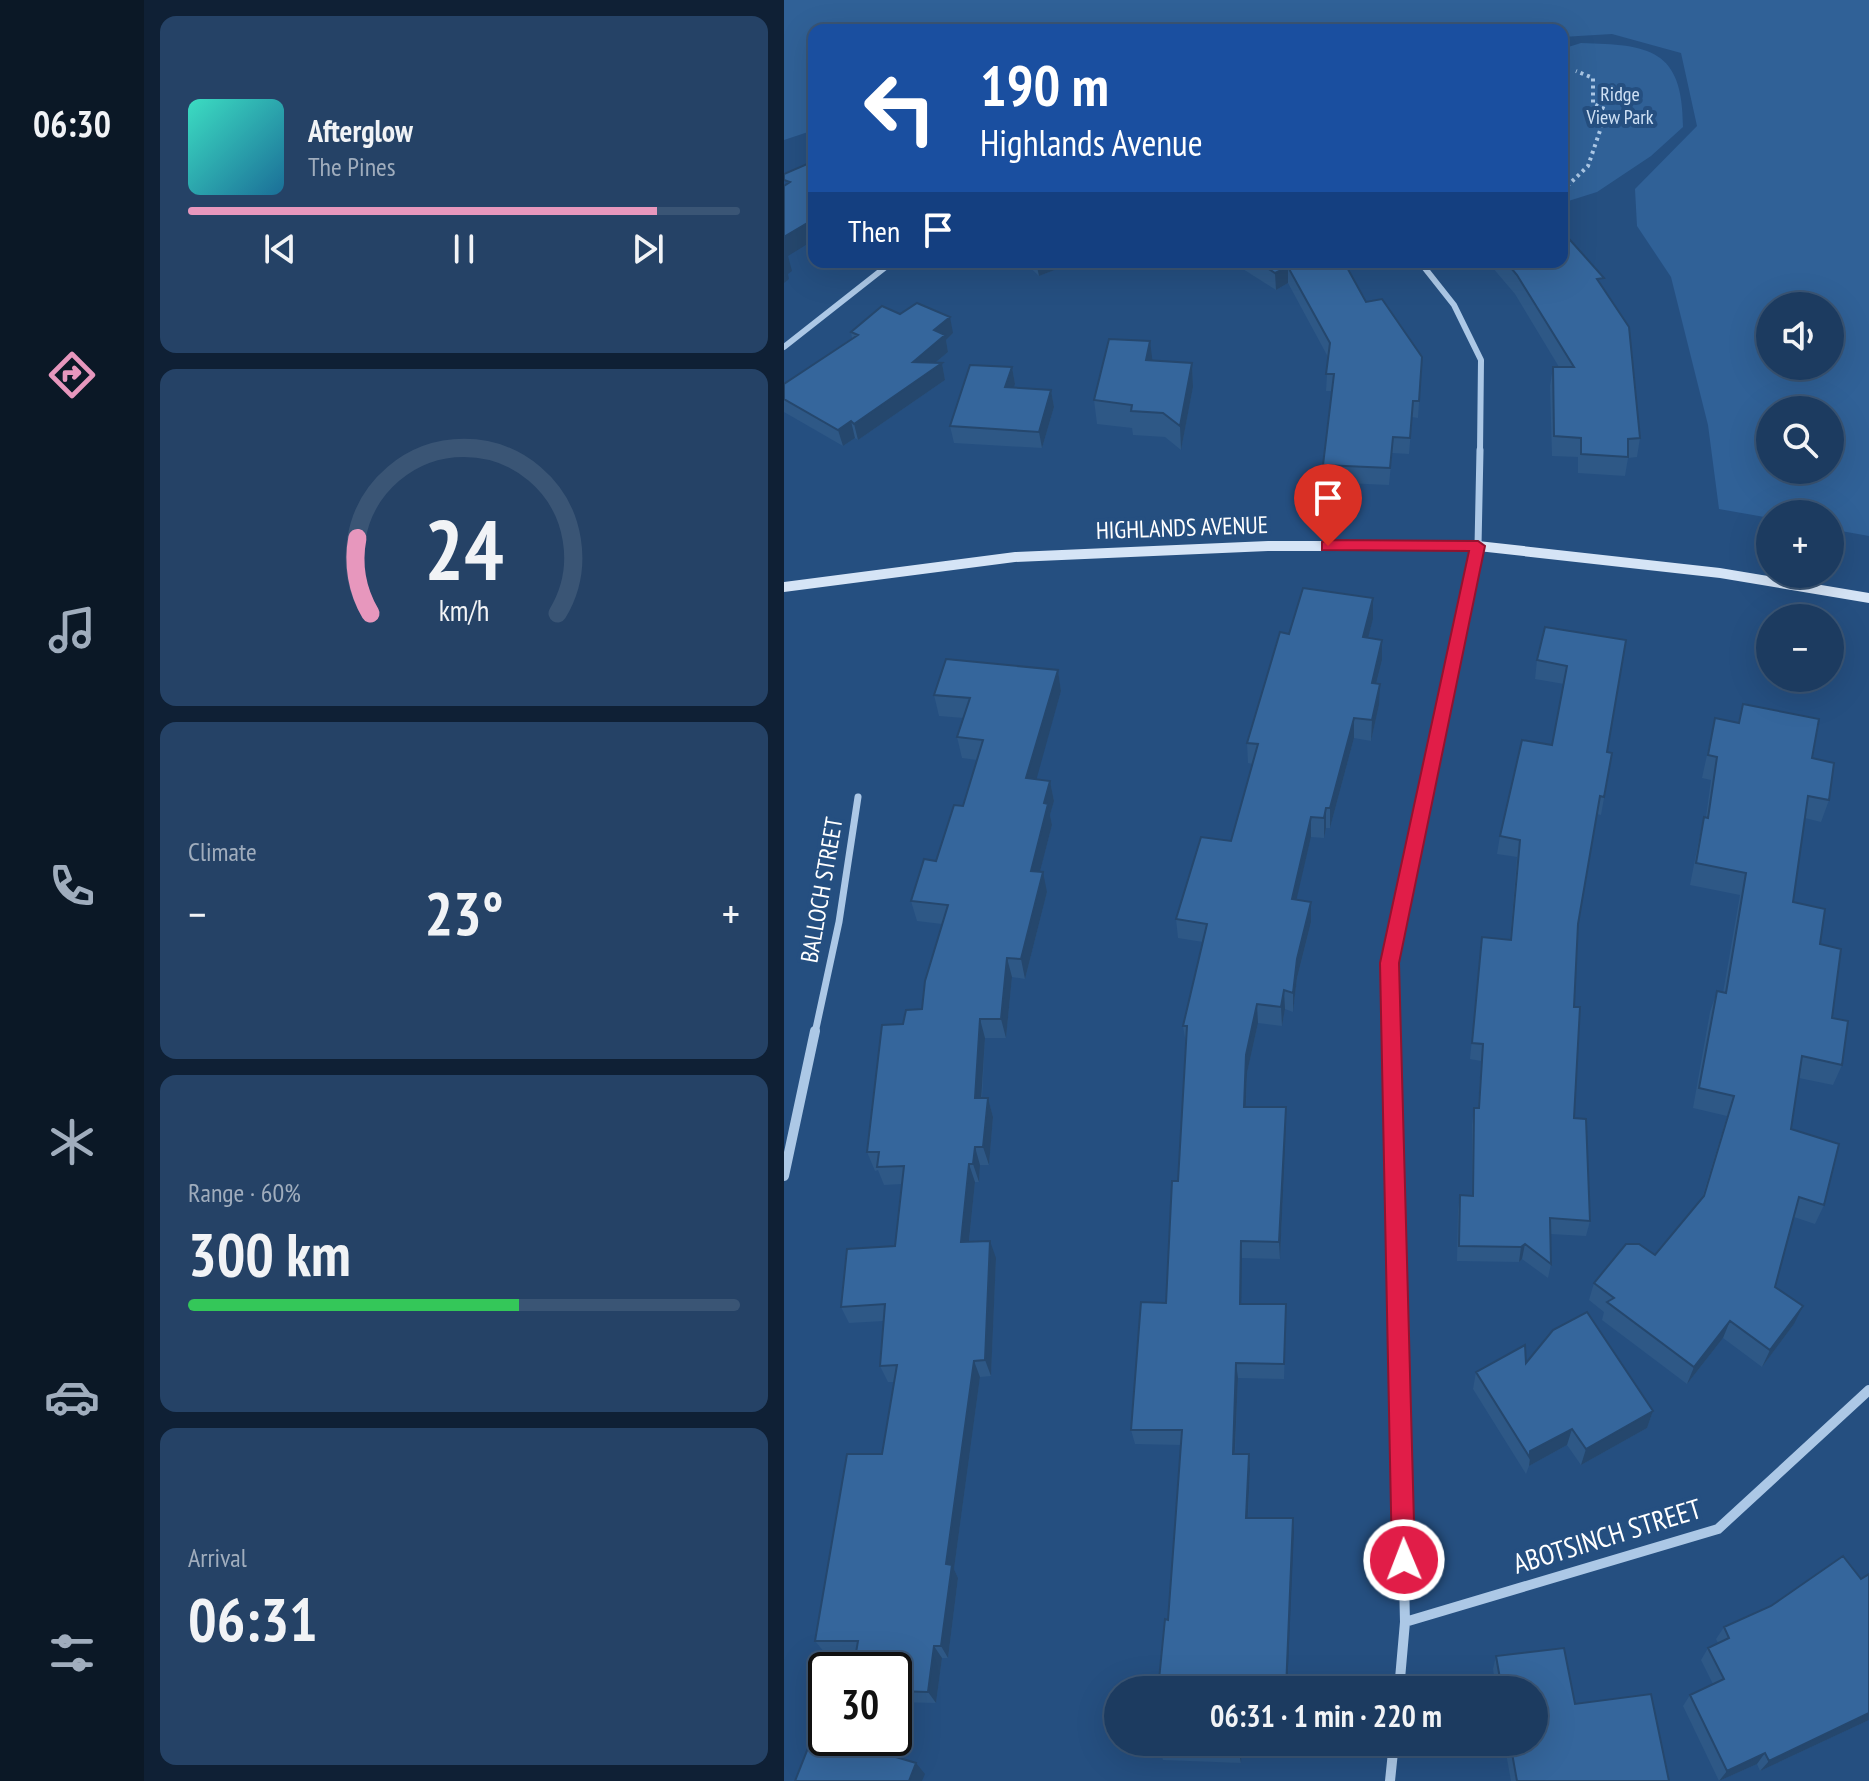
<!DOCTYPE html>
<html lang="en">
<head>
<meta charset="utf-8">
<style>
	body { margin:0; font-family:"PT Sans Narrow",sans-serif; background:#254266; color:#f1f3f6; height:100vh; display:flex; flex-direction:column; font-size:30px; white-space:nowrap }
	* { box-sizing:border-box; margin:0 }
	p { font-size:26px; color:#a0adbd }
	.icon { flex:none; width:44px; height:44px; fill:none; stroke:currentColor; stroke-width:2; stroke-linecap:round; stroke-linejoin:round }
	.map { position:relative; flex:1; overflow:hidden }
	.details { display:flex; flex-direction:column; gap:16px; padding:16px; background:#0f2035; width:640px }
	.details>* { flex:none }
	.banner { position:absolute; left:24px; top:24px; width:760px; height:244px; border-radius:16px; box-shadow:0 8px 32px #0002,0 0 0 2px #3a5575; background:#1a4fa0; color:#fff; overflow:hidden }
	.controls { position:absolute; left:972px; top:292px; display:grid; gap:16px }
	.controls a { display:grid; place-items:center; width:88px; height:88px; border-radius:50%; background:#1c3b60; box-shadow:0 8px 32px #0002,0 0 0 2px #3a5575; font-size:40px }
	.speed { position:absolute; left:24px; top:1652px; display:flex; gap:16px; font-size:40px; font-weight:700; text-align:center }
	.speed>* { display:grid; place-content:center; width:104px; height:104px; border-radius:50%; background:#1c3b60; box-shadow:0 8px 32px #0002,0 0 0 2px #3a5575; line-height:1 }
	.speed .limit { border:4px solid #111; border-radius:12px; background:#fff; color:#111 }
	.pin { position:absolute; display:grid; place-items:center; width:68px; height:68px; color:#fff; margin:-82px -34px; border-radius:50% 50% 50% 0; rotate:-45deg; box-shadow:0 0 8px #0007 }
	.pin .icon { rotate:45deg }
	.me { position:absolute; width:88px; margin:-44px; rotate:359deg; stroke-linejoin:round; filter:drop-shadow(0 0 6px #0008) }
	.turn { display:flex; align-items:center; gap:28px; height:168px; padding:0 40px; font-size:36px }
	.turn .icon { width:104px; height:104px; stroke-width:2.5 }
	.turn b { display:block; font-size:56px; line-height:68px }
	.then { display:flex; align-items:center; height:76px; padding:0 40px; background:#0003; gap:16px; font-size:30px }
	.big { font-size:60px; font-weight:600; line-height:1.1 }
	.details .tile { flex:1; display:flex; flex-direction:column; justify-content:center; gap:12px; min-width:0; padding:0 28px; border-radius:16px; background:#254266 }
	.details .dial { align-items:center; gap:0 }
	.dial svg { height:208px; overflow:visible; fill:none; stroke:#3a5575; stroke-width:7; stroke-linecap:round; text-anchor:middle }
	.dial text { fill:#f1f3f6; stroke:none }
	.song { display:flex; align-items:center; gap:24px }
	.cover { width:96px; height:96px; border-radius:12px; background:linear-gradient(135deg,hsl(170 70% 55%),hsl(200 70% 35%)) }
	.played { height:8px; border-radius:4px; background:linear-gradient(90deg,#e797bd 85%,#3a5575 85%) }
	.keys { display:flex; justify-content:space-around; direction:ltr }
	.heat { display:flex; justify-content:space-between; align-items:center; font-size:44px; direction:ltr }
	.charge { height:12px; border-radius:6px; background:linear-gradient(90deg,#34c759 60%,#3a5575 0) }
	.trip { position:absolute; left:320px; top:1676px; width:444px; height:80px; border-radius:40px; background:#1c3b60; box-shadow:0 8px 32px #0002,0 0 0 2px #3a5575; font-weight:600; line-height:80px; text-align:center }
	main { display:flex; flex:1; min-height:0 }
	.dock { display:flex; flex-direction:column; width:144px; justify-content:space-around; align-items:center; background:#0b1826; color:#a0adbd }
	.dock .icon { width:56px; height:56px }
	.dock .selected { color:#e797bd }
	.dock b { font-size:36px; color:#f1f3f6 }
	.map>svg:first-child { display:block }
</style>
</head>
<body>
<main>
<nav class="dock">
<b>06:30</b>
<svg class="icon selected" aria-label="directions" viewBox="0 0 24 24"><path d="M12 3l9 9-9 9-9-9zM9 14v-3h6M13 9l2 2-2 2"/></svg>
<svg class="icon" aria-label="music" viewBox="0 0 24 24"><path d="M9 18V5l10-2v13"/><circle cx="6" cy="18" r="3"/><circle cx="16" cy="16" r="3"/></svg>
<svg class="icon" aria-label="phone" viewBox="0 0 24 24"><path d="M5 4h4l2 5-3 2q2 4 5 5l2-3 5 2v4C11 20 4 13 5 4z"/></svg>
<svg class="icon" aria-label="climate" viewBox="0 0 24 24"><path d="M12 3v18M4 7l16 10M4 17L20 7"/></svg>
<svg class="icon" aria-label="car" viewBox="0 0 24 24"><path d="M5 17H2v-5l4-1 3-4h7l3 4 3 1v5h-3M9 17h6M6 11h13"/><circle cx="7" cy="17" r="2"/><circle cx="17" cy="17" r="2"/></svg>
<svg class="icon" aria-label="filters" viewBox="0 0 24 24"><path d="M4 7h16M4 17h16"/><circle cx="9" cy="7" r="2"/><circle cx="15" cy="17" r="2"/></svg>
</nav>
<section class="details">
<div class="tile">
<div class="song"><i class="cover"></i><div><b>Afterglow</b><p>The Pines</p></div></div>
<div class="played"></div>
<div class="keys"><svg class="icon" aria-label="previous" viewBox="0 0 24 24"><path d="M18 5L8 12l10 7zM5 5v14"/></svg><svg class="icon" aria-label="pause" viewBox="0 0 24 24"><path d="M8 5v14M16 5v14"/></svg><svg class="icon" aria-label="next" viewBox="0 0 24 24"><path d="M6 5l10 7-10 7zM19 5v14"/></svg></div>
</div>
<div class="tile dial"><svg viewBox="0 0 100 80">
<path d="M14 69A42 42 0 1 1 86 69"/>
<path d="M14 69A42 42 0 0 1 9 40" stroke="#e797bd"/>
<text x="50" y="56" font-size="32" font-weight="700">24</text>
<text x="50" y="72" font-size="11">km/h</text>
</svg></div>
<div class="tile"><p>Climate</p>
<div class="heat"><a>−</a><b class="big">23°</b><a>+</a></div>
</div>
<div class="tile"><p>Range · 60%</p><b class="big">300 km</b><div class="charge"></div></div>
<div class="tile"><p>Arrival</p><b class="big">06:31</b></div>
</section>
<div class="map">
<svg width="1085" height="1781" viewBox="0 0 1085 1781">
	<rect width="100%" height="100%" fill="#254f80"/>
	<path fill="#306197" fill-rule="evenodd" d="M0,0h1085v536l-39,-7v-15h-60v4l-51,-9 -11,-84 -37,-148 -34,-51 -2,-37 62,-63 -16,-73 -69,-19 -50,3v-7h-748v100l-30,10zM986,306h60v60h-60zM986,410h60v60h-60z
		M797,43c68,2 102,5 102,84l-32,29 -54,36 -35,11v-154z"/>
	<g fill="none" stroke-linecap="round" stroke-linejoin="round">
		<path stroke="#acc8e6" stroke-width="4" stroke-dasharray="3 4" stroke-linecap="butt" d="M778,191l26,-25 19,-56 -14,-6v-26l-17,-7"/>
		<path stroke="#acc8e6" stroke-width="6" d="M636,262l34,43 27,55 -1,92
			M0,347l108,-85"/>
		<path stroke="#acc8e6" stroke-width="7" d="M31,1033l24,-111 19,-125
			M607,1033l-2,-70 89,-417 2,-96"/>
		<path stroke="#acc8e6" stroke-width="10" d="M607,1031l14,591 -6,68
			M0,1176l31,-145
			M621,1622l313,-93 151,-139
			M606,1781l4,-39"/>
		<path fill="#d5e4f6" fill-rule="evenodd" d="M484,541h210l242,27 149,25v10l-149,-25 -242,-27h-210l-253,11 -231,30v-10l231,-30z"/>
	</g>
	<path fill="#2e5886" d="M240,262h49v1l-34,13z
		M450,262h110l22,40 56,55 -4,61 -6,-1 -3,37 -17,-1 -3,32 -66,-3v-17l9,-74h-6l2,-34 -40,-74 -12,7 -41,-26z
		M709,262h69l40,24 38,152 -3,19 -9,1 -3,18 -47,-3v-16l-26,-1 -2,-70 3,-19h6l-44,-73 -23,-27z
		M116,314l53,19 -7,7 2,12 -13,11h7l3,17 -87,60 -3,-2 -12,8 -59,-34v-28l68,-46 -1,-6z
		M368,361l40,2 1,24 -12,63 -16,-13 -32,-2 -1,-7 -35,-4 -3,-24z
		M228,367l3,17 -2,4 38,2 3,17 -12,41 -88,-5 -4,-17z
		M589,598v21l-5,18 14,3v20l-6,24 3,21 -8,36 -17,-3 -24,90h-4l-2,10 -13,-1 -15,63 15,22 -14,56 -4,34 -8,-3 -3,17 -24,-3 -11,50 -1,34h40v18l-6,134 -38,-1 -1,46 45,16 -2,59 -46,-1 -3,76h14l1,15 -2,49 46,14 -126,88 13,-175 -46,-1 -4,-14 35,-127 12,-122 8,-137 -3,-18 20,-84 -25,-4 -2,-19 55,-78 22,-77 -5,-1 -1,-20 42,-109z
		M842,640l-19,112 5,1 -11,62 -4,-1 -19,110 -4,83v111l16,103 -4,15 -36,-2 1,30 -3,14 -26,-19 -3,3 -62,-1 1,-51 2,-15 12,1v-72l2,-16h4l3,-47 -11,-2 12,-122 28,3 7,-83 -20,-3 3,-18 52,-91 12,-61 -29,-5 2,-19z
		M274,670l3,21 -25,88 14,2 4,20 -4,14 2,10 -12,46 7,21 -22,87 -13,-2 -6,61h-21l-3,60h6l5,19 -4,48h-9l-1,17h-4l-6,60 27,16 -5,118 -11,1 -26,192 4,9 -10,80h-6l-6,45 -42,-1v-32l-38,-17h-31l-10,-12 67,-187 12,-72h-6l-8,-16 4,-45 -35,2 -8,-16 54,-61 7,-62 -18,1 -6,-15 -3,1 -8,-19 36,-128 19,-15 20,-85 -25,-3 -6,-20 25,-40 27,-55 14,-46 -15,-2 -5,-21 7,-19 -25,-2 -5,-21z
		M959,704l69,54 17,42 -8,22 -16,-4 -12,84 27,42 22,121 -9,20 -34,-7 -8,51 33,76 -9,19 -21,-7 -19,70 19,37 -32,43 -39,-29 -36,46 -85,-64 2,-8 -15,-12 5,-17 61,-28 47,-57 25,-82 -34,-8 17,-96 7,-21 6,2 17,-98 -50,-10 9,-46 5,-22h2l5,-37 -9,-2 13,-60 23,5z
		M742,1363l127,48 -6,17 -66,37 -14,-20 -38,21 -3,8 -53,-85 3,-17z
		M940,1627l145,93 -109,51 -3,-7 -38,17 -36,-75 7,-11 23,-11 -12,-24 7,-12 10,-5 -2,-4z
		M712,1656l79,48 94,77h-158l-7,-39h30v-52h-38l-3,-21z
		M377,1742h81l-1,21 -78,-3 -3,-10z"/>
	<path fill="#25476d" d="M30,219v21l-26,16 4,15 -4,3 1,5 -5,4v-46z
		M252,262h37v1l-34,13z
		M504,267v16l-12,7 -1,-17z
		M166,317l3,16 -7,7 2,12 -31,26 -4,-16 21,-32z
		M366,341l3,24 -7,-5z
		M158,363l3,17 -87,60 -4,-16z
		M408,363l1,24 -12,63 -1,-24z
		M228,367l3,17 -7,20 -3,-17z
		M267,390l3,17 -12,41 -3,-16z
		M67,421l4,17 -12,8 -5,-16z
		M589,598v21l-10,38v-20z
		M598,640v20l-11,44 1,-21z
		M274,670l3,21 -30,108 -5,-21z
		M596,684l-1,21 -8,36 1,-21z
		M570,718v20l-24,90v-20z
		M266,781l4,20 -4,14 2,10 -17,66 -4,-20 13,-68z
		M542,808v20l-2,10v-20z
		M527,817v20l-19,82v-20z
		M259,872l4,20 -22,87 -4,-20z
		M527,902v20l-14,56 -4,34v-19l4,-34z
		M223,958l5,19 -6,61 -5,-19z
		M500,990l1,19 -3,17 -1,-19z
		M473,1004l1,19 -11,50 -2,52 -1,-18 2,-52z
		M196,1019l5,19 -5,79 -5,-19z
		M204,1098l5,19 -4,48 -6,-18z
		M502,1107v18l-6,134 -1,-17z
		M191,1147l5,18 -1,17 -6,-18z
		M185,1164l6,18 -8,78 -6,-18z
		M206,1241l6,17 -5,118 -6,-16z
		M457,1241l1,17 -1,62 -1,-16z
		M741,1244l-3,15 -3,3 2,-15z
		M1019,1306l-9,18 -32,43 8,-17z
		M946,1321l-7,17 -36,46 7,-17z
		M190,1361l6,16 -26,192 4,9 -10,80 -7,-12 5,-82z
		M452,1363l2,15 -4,90 -1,-14z
		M869,1411l-6,17 -66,37 5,-16z
		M788,1429l-5,16 -38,21 1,-8v-7z
		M465,1454l1,15 -3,62 -1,-13z
		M509,1518l1,14 -7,158h-1z
		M150,1646l8,12 -6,45 -8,-11z
		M1085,1713v7l-109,51 9,-10z
		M456,1742h2l-1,21 -2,-10z
		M981,1753l-8,11 -38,17 8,-10z
		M132,1763l9,11 -3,7h-13z"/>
	<path fill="#35669c" stroke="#25476d" stroke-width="2" d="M30,161v58l-30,18v-51l6,-4 -6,-2v-6z
		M778,231l42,47 -7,1 32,48 11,111 -12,1v18l-47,-3v-16l-27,-2 -1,-69h21l-57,-92 -11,-13h56z
		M474,262h86l22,40 16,-3 40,58 -3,44h-6l-3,37 -17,-1 -3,31 -67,-3 11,-91h-8l4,-31 -42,-76 -13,6z
		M133,303l33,14 -16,13 11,5 -32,27 29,1 -88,61 -3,-3 -13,9 -54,-31v-15l74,-49 -7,-3 31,-26 18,8z
		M325,339l41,2 -4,19 46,3 -12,63 -17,-13 -32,-2 1,-6 -38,-5z
		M186,365l42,2 -7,20 46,3 -12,42 -89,-6z
		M519,588l70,10 -10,39 19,3 -10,43 8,1 -8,36 -18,-2 -24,90h-4l-2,10 -13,-1 -19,82 19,3 -14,57 -4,34 -9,-3 -3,17 -24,-3 -11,51 -2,52h42l-7,135 -38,-1 -1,63h46l-2,60 -48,-1 -3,91h16l-3,64h47l-7,172h-128l7,-71 3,1 14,-190h-51l10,-128 25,1 6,-122h6l9,-155h-4l24,-102 -31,-5 25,-82 30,4 27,-97 -11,-1 33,-111 9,2z
		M761,627l81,13 -19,112 5,1 -8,44 -4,-1 -22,128 -4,83h6l-6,111 12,1 4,102 -40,-3 1,46 -26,-20 -4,3 -62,-1 1,-51 13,1 1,-88h5l4,-64 -11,-1 10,-106 29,3 9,-100 -20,-4 22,-96 30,5 15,-79 -30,-6z
		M162,659l112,11 -32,108 24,3 -6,22 4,1 -17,67 12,1 -22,87 -14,-1 -6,61h-21l-5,79h13l-5,49h-8l-2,17h-4l-8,78 29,-1 -5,119 -11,1 -28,203 6,1 -11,81h-7l-6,46 -34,-1v-21h-41l5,-29h-43l32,-187h35l15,-89 -17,1 5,-62 -44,3 6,-58 48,-3 9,-80 -27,1 2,-15h-12l15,-127 21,-1 3,-14 16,-1 3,-28 23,-76 -37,-4 13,-42 12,2 18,-56 9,1 20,-66 -26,-3 13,-39 -36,-3z
		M959,704l76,15 -7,39 22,5 -5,37 -21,-4 -15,106 32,7 -5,35 21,5 -9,69 16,3 -6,44 -40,-9 -11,73 48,15 -15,61 -25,-8 -24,90 28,19 -33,44 -40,-29 -36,46 -87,-65 7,-4 -20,-15 32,-39h13l16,11 49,-59 30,-100 -35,-8 18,-97 9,2 20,-120 -50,-10 8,-46 4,1 9,-61 -9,-2 7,-37 24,5z
		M803,1312l66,99 -67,38 -14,-20 -42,22v7l-54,-86 49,-27 1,18 27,-33z
		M1059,1556l18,23 8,-5v139l-100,48 -4,-8 -38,18 -37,-76 34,-16 -16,-31 21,-10 -5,-11 47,-21z
		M780,1648l11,56 76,-10 18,87h-152l-7,-39h24v-52h-32l-6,-34z
		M30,1733l12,3v2h6l84,25 -7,18h-114z
		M377,1742h79l-1,11 -79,-3z"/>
	<path fill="#e11d48" stroke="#92132f" stroke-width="2" d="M544,540l150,1 7,5 -86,417 16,597 -3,8 -8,3 -8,-3 -4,-8 -12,-597 89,-412 -147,-1v-8z"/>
	<g text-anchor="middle" stroke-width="8" stroke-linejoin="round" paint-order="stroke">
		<g font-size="20" fill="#cfe1f5" stroke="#254f80">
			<text x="836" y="101">Ridge<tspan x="836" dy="23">View Park</tspan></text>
		</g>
		<g font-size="24" fill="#fff" stroke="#254f80">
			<text transform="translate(398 528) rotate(-2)" y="8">HIGHLANDS AVENUE</text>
			<text transform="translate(38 890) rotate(-80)" y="8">BALLOCH STREET</text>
		</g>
		<g font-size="28" fill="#fff" stroke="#254f80">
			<text transform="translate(823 1536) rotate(-17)" y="10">ABOTSINCH STREET</text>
		</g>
	</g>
</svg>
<div class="controls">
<a><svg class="icon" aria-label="sound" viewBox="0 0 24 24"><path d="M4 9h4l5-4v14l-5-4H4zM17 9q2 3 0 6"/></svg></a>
<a><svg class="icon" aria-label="search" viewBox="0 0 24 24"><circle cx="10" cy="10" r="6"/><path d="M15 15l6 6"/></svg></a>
<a>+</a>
<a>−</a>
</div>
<div class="speed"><div class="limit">30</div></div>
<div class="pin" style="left:544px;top:546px;background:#d93025"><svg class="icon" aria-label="arrive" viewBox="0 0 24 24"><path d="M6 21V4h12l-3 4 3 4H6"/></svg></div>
<svg class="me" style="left:620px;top:1560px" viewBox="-20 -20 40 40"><circle r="17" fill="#e11d48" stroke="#fff" stroke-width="3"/><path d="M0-11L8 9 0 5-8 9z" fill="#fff"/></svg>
<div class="trip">06:31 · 1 min · 220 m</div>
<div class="banner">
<div class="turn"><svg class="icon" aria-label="left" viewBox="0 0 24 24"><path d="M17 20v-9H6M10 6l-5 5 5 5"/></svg><div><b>190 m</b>Highlands Avenue</div></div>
<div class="then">Then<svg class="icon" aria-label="arrive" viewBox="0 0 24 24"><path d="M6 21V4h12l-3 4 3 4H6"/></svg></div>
</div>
</div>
</main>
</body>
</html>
